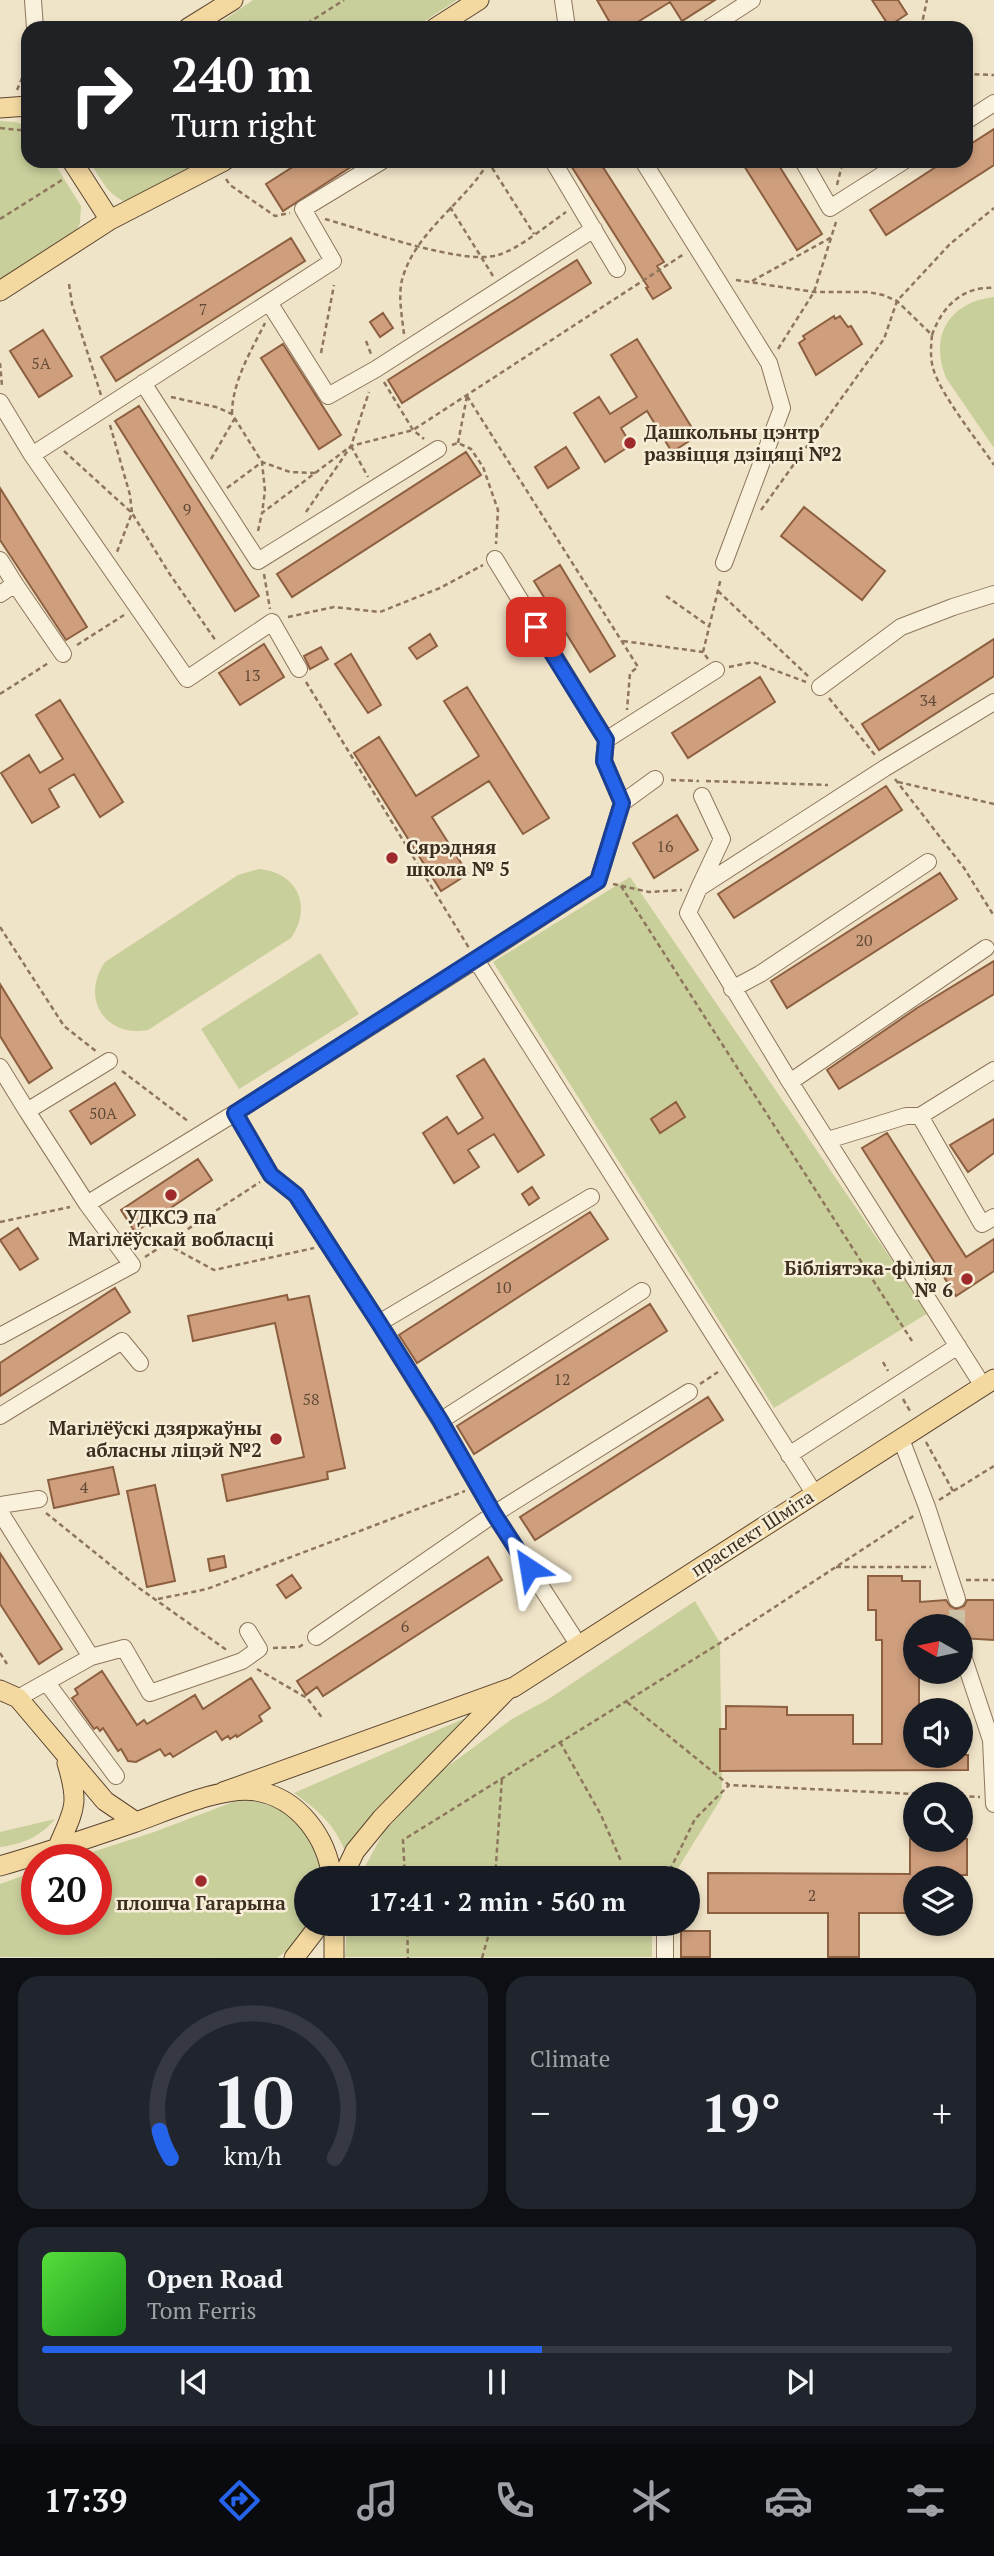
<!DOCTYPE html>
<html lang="en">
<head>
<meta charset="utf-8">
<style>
	body { margin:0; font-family:"PT Serif",serif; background:#20242c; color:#f1f3f6; height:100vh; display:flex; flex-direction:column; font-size:26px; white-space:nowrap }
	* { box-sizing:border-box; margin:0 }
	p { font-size:23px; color:#9ea1a6 }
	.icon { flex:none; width:38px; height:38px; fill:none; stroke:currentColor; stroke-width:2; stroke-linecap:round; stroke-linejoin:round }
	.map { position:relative; height:1958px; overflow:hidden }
	.side { display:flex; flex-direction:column; gap:18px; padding:18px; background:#0d0f14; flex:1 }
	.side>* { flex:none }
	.top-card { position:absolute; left:21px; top:21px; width:952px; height:147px; border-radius:21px; box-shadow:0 4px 10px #0003; background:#202124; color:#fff; overflow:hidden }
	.needle { width:46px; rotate:279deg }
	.controls { position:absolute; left:903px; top:1614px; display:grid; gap:14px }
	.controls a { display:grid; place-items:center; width:70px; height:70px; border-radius:50%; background:#171b24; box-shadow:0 4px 10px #0003; font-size:35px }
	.speed { position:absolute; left:21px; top:1844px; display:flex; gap:14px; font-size:35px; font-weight:700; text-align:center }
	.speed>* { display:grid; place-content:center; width:91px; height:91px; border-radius:50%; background:#171b24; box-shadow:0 4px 10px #0003; line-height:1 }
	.speed .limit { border:10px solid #d22; background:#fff; color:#111 }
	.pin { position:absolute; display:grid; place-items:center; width:60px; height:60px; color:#fff; margin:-30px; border-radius:14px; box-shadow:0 4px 10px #0006 }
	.me { position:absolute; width:77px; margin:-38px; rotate:327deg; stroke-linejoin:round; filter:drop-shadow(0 0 5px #0008) }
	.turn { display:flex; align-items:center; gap:24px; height:147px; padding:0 35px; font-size:32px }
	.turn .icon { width:91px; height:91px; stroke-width:2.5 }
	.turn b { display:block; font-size:49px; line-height:60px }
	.big { font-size:52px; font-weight:700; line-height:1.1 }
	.side .tile { flex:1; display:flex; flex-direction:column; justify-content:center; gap:10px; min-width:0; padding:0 24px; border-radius:21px; background:#20242c }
	.side .dial { align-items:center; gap:0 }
	.dial svg { height:182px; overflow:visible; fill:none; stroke:#363941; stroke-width:7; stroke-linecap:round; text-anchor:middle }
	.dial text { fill:#f1f3f6; stroke:none }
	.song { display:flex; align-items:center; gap:21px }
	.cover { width:84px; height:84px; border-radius:10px; background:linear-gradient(135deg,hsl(110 70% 55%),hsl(120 70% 35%)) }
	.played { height:7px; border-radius:4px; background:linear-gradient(90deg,#2563eb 55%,#363941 55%) }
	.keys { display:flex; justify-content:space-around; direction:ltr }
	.heat { display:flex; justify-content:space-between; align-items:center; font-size:38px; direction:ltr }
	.side .tiles { flex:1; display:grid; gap:18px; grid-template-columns:1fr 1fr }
	.tile:last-child { grid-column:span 2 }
	.trip { position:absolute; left:294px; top:1866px; width:406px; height:70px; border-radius:35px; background:#171b24; box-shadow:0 4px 10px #0003; font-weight:700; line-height:70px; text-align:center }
	.tab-bar { display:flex; height:112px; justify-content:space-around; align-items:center; background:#090b0e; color:#9ea1a6 }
	.tab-bar .icon { width:49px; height:49px }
	.tab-bar .on { color:#2563eb }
	.tab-bar b { font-size:32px; color:#f1f3f6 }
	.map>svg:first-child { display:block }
</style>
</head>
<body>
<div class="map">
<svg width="994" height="1958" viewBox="0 0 994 1958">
	<rect width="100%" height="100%" fill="#f0e4c8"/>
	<path fill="#c9cf9b" d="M253,0h204l-43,28h-202z
		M0,121l16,1 12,5v34h25l28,45 -1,17 -4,9 -76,47z
		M89,161h119l-73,44c-26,-6 -32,-23 -46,-44z
		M994,297v151l-48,-70c-17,-42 3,-76 48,-81z
		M259,869c38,3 54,37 32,69l-143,92c-43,8 -68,-32 -43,-68l133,-87z
		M630,877l298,436 -154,95 -281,-446z
		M320,953l39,61 -120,75 -38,-60z
		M695,1601l25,42 2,154 -50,81h-313l25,-47 56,-59 72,-53 35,-19z
		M479,1712l-134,139c-12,-29 -27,-40 -51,-58z
		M246,1800c49,6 65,35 79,78h-19v45h4l-11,18 -22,17 -277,-1v-73l37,-13v49h59v-60h-28l86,-28 79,-30z
		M55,1819c-15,18 -32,25 -55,28v-15z
		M347,1923h305v34h-307z"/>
	<path fill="#cf9f7d" stroke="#8d5f41" stroke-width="2" d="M597,0h118l-33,21 -12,-19 -42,26h-15z
		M872,0h26l9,14 -18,12z
		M994,129v36l-108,70 -16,-25 75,-49h21v-14z
		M302,161h58l-77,50 -17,-27z
		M568,161h31l65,101 -7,4 14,22 -18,11 -7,-11 2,-1z
		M741,161h35l46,73 -25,16z
		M291,238l14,23 -189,120 -15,-24z
		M577,260l14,23 -189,120 -14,-23z
		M383,313l10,15 -13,9 -10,-15z
		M834,316l1,3 5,-3 8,11 3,-1 11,18 -46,31 -17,-32 6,-4 -2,-3z
		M43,330l29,46 -33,21 -29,-46z
		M637,339l60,97 -25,16 -25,-41 -26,17 10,17 -26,17 -31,-49 25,-16 11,17 27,-17 -26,-42z
		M283,344l58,91 -22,14 -58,-91z
		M139,406l120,190 -24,15 -120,-190z
		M566,447l13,21 -31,20 -13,-21z
		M466,452l15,23 -189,122 -15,-23z
		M0,488l87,139 -21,13 -66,-100z
		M804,507l81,64 -23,29 -81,-64z
		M560,565l55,91 -25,16 -56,-91z
		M430,634l7,12 -20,13 -8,-11z
		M994,639v37l-115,74 -17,-26z
		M264,644l20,33 -44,28 -21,-32z
		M321,647l7,12 -18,10 -6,-13z
		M351,654l30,51 -13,8 -33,-49z
		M760,677l15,25 -87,56 -16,-25z
		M467,687l82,131 -26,16 -34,-53 -57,36 36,57 -27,17 -87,-138 25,-16 37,59 63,-40 -35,-55z
		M60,700l63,102 -23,15 -26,-43 -25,15 10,18 -27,16 -31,-50 28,-18 11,18 23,-14 -27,-44z
		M886,786l16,24 -168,108 -16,-24z
		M677,815l21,35 -44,28 -21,-35z
		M940,873l17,26 -170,109 -16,-27z
		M994,961v33l-155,95 -12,-19 90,-62z
		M0,984l52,84 -23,15 -29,-47z
		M484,1059l60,96 -26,17 -24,-38 -26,16 11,17 -25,16 -31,-50 24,-16 11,17 25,-16 -26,-42z
		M115,1083l20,32 -44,29 -21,-33z
		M676,1102l9,15 -25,16 -9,-14z
		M994,1119v34l-26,19 -18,-27z
		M887,1133l79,124 28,-18v32l-38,25 -94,-148z
		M198,1159l14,21 -77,52 -14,-22z
		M532,1187l7,11 -10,7 -7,-11z
		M590,1212l18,27 -191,124 -18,-28z
		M18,1228l20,31 -18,11 -20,-30z
		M115,1288l15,24 -130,84v-33z
		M287,1295l1,5 21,-4 36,172 -18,4 1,7 -101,22 -5,-26 82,-18 -29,-134 -82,18 -5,-25z
		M650,1304l17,27 -193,123 -17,-28z
		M708,1397l15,23 -188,120 -15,-23z
		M113,1467l6,27 -65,14 -6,-28z
		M155,1485l20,96 -28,6 -20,-96z
		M0,1553l62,96 -23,15 -39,-60z
		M224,1556l2,11 -16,4 -2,-12z
		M488,1557l14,23 -179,116 -6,-9 -11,8 -9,-14z
		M292,1575l9,13 -15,10 -9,-13z
		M868,1576h34v5h18v21l26,-2 4,6 6,3 8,-3 3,-6h27v40l-33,-2v-12h-46v45h4v39h-4v45h53v15l-248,1v-42h6v-23l61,1v8h66v29h29v-104h-6v-30h-8z
		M102,1671l35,54 7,-5 3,4 48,-29 8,14 48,-31 19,30 -11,8 3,5 -25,16 -1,-2 -6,4 -2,-3 -6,4 -6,-9 -43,26 -3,-4 -5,3 -5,-7 -24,13 -8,-1 -7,-12 -3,2 -15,-23 -3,3 -3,-4 -3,2 -22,-31 6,-4 -3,-5z
		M910,1839h57v36h-16v3h-36v35h-56v44h-31v-44h-120v-40l202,1z
		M681,1931h29v26h-29z"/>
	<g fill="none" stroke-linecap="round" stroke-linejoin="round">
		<path stroke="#ccc0a6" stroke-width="16" stroke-dasharray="16 8" stroke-linecap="butt" d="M957,1626v-27"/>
		<g stroke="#8d765c" stroke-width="18">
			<path id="minor" d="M33,0l2,28
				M563,0l4,28
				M709,28l43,-28
				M966,121l28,-18
				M553,161l64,108
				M643,161l126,202 13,45 -58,155
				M803,161l27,47 74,-47
				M270,304l58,92 48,-27 218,-140
				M143,383l115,178 180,-112
				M0,402l32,53 155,224 85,-57 27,47
				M32,455l301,-194 -30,-52 79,-48
				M495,559l111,181 -2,21 18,42
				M0,560l15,24
				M0,594l15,-10 48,70
				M820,687l81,-60 52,-20 41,-13
				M606,740l110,-70
				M699,888l23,-49 -20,-43
				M476,960l122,-79 24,-78 33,-24
				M732,989l28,-15 168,-112
				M0,1067l27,44
				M790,1082l196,-134
				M920,1116l62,108 12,-7
				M828,1140l78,-24h14l74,-46
				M87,1204l-60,-93 82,-50
				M379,1323l212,-126
				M0,1336l132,-71 -45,-61 148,-91
				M983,1386l-193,-304 -102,-169 11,-25 186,-120 109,-66
				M0,1416l122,-75 18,22
				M440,1421l202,-130
				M901,1439l26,68 30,92
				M789,1455l169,-109
				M0,1505l39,-6
				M0,1512l91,145 -73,41
				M316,1637l178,-123 195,-122
				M578,1644l-84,-130 -54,-93 -61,-98 -83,-128 -25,-20 -36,-62 241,-153 338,533
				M961,1650l30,90 3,64
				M91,1657l33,-9 26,45 92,-32 17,-12 -11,-18
				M47,1683l69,93
				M665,1958v-35"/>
		</g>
		<g stroke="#5b4430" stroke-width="21">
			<path id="major" d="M188,28l45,-28
				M435,28l44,-28
				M0,108l28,-2
				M72,161l38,59
				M0,291l110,-71 114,-59
				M0,1690l18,8 87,103 31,21
				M223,1792l291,-105 480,-308
				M57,1849c17,-40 23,-43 10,-86
				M0,1866c45,-13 89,-28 133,-43 32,-11 91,-38 123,-32 43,7 71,47 76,87
				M342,1878l13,-27 27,-33 125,-128
				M334,1923v35
				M294,1958l27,-35"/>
		</g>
		<path stroke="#8d765c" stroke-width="2.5" stroke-dasharray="5 3.5" stroke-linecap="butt" d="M300,28l44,-28
			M882,28h1
			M921,28l6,-28
			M966,74l28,1
			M17,90l9,-21 -2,-30
			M0,128l28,3
			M500,161l-11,2 45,71
			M226,179l4,6 45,31 15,-3
			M837,185l6,-24
			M450,207l43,69
			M0,219l62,-39
			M325,219c40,11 138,47 173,36 19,-5 51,-31 68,-43
			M736,280l78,12h54l15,3 14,6 35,34c-1,11 -2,22 1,33 7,26 45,73 61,97
			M752,281l80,-44
			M69,284l3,20 29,91
			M404,334c-2,-17 -6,-38 -2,-54 13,-49 64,-78 87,-119
			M932,335c10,-28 30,-49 62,-47
			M366,341l5,13
			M778,349l36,-57 22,-70
			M321,353l13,-68
			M0,363l2,23
			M384,382l29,48 11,9
			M467,396l171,271 -8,6 -3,37
			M171,397l45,10 16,7 30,48 3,29 -3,22
			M232,414c0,-32 19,-63 33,-91
			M110,425l20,70 2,18 -15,39
			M458,443l9,-47
			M452,445l6,-2 13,6 12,18 15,43 -2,34
			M351,446l17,31
			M64,451l68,62 37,60 47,68
			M211,459l24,-41
			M227,488l35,-26 28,10 25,1
			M761,510l123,-171 13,-38 53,-57 44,-36
			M306,512l45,-66 18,-54
			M258,531l4,-18 89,-67 62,-16 271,-176
			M264,574l6,35
			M718,591l92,87
			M666,596l44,31
			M288,617l46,-10 46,5 60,-24 43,-23
			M623,641l80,11
			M77,645l47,-30
			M708,659l-5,-7 18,-74
			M729,667l24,-5 53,20
			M306,682l163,266
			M0,694l50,-32
			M829,698l46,57
			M895,779l69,89 30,48
			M671,780l28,1
			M706,781l122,4
			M898,782l96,22
			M613,884l36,8 33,-2
			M621,886l291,455
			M0,927l64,99 33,26
			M122,1071l67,51
			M0,1222l70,-15
			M166,1244l48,26 100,-22
			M145,1257l115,-75
			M883,1362l5,9
			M700,1384l18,-12
			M903,1399l7,12
			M926,1442l27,49
			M939,1500l55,-34
			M46,1513l93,75 89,63
			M836,1567h95
			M966,1580h28
			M158,1599l49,-10 258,-98
			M273,1648l26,-1 5,-3
			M0,1653l7,11
			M257,1669l50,29 16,21
			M627,1702l102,83 186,9
			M560,1742l41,73 20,46
			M961,1796l19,1
			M405,1878l-2,-38 317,-197 195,-128
			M495,1878l7,-100
			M666,1878l29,-59 34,-34
			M407,1923l1,35
			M482,1958l10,-35"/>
		<use href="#minor" stroke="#faf1dc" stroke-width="16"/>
		<use href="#major" stroke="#f3d9a0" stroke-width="19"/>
	</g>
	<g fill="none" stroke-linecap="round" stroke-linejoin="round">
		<g stroke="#184099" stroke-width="18">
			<path id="route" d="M529,1568l-35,-54 -54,-94 -61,-97 -83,-128 -25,-20 -36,-62 363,-232 24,-78 -18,-42 2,-21 -70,-113"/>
		</g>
		<use href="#route" stroke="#2563eb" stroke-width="12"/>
	</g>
	<g fill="#9e2a2b" stroke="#f7eed8" stroke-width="2.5">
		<circle cx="630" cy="443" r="7"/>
		<circle cx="392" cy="858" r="7"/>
		<circle cx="171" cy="1195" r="7"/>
		<circle cx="967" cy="1279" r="7"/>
		<circle cx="276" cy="1439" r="7"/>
		<circle cx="201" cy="1881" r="7"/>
	</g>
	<g text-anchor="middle" stroke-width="5" stroke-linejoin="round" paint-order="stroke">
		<g font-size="16" fill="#624a37">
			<text x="203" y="315">7</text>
			<text x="41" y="369">5А</text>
			<text x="187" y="515">9</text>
			<text x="252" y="681">13</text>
			<text x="928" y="706">34</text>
			<text x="665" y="852">16</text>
			<text x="864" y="946">20</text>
			<text x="103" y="1119">50А</text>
			<text x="503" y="1293">10</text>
			<text x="562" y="1385">12</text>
			<text x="311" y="1405">58</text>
			<text x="84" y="1493">4</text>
			<text x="405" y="1632">6</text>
			<text x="812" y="1901">2</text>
		</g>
		<g font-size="19" font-weight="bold" fill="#3d2e20" stroke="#f7eed8" text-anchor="start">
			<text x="644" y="439">Дашкольны цэнтр<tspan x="644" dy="22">развіцця дзіцяці №2</tspan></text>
			<text x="406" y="854">Сярэдняя<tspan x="406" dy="22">школа № 5</tspan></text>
			<text x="171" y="1224" text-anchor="middle">УДКСЭ па<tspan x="171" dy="22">Магілёўскай вобласці</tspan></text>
			<text x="953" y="1275" text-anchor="end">Бібліятэка-філіял<tspan x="953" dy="22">№ 6</tspan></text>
			<text x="262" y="1435" text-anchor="end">Магілёўскі дзяржаўны<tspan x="262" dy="22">абласны ліцэй №2</tspan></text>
			<text x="201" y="1910" text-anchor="middle">плошча Гагарына</text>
		</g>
		<g font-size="19" fill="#3d2e20" stroke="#f7eed8">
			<text transform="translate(752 1533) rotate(-33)" y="7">праспект Шміта</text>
		</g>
	</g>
</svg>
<div class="controls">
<a><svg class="needle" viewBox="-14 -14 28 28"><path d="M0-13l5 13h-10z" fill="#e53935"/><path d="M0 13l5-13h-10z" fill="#9ea1a6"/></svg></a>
<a><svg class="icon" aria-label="sound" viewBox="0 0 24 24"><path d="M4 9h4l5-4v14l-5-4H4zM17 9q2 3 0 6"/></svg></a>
<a><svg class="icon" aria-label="search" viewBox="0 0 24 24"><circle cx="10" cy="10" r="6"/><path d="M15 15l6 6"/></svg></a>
<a><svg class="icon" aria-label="layers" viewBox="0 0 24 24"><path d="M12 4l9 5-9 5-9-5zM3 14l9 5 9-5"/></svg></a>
</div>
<div class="speed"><div class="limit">20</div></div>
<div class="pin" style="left:536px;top:627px;background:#d93025"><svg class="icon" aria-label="arrive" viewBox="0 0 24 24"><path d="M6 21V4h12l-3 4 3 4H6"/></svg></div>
<svg class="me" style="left:529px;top:1568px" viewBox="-20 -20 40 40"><path d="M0-17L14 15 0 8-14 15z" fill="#2563eb" stroke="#fff" stroke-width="4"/></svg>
<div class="trip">17:41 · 2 min · 560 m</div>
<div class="top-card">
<div class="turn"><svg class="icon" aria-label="right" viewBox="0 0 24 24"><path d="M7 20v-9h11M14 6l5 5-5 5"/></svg><div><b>240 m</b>Turn right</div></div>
</div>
</div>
<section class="side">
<div class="tiles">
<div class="tile dial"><svg viewBox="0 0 100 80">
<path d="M14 69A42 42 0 1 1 86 69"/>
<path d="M14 69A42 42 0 0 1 9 57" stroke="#2563eb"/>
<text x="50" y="56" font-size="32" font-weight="700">10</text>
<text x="50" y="72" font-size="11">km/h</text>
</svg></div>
<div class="tile"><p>Climate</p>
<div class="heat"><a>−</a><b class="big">19°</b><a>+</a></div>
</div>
<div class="tile">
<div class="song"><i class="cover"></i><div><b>Open Road</b><p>Tom Ferris</p></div></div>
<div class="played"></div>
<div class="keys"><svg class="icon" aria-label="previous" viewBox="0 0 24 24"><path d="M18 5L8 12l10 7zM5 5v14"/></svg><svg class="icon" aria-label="pause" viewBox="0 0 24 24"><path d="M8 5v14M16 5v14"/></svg><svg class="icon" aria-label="next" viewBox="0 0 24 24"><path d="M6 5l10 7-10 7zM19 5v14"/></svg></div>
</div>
</div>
</section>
<nav class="tab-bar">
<b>17:39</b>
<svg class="icon on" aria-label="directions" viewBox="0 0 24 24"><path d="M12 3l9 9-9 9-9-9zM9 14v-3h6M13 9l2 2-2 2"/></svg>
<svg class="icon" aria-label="music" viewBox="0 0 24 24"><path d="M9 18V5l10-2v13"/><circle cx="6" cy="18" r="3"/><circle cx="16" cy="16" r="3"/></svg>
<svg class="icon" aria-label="phone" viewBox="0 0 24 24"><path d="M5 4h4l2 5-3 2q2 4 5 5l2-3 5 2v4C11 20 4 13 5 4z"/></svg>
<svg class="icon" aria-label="climate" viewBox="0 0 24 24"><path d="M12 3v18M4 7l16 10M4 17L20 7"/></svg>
<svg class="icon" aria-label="car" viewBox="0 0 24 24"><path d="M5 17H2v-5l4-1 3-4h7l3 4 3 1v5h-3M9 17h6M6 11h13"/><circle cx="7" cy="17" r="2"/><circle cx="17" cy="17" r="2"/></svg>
<svg class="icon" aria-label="filters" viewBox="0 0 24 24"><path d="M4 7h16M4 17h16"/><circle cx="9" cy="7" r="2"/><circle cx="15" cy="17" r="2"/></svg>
</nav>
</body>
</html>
